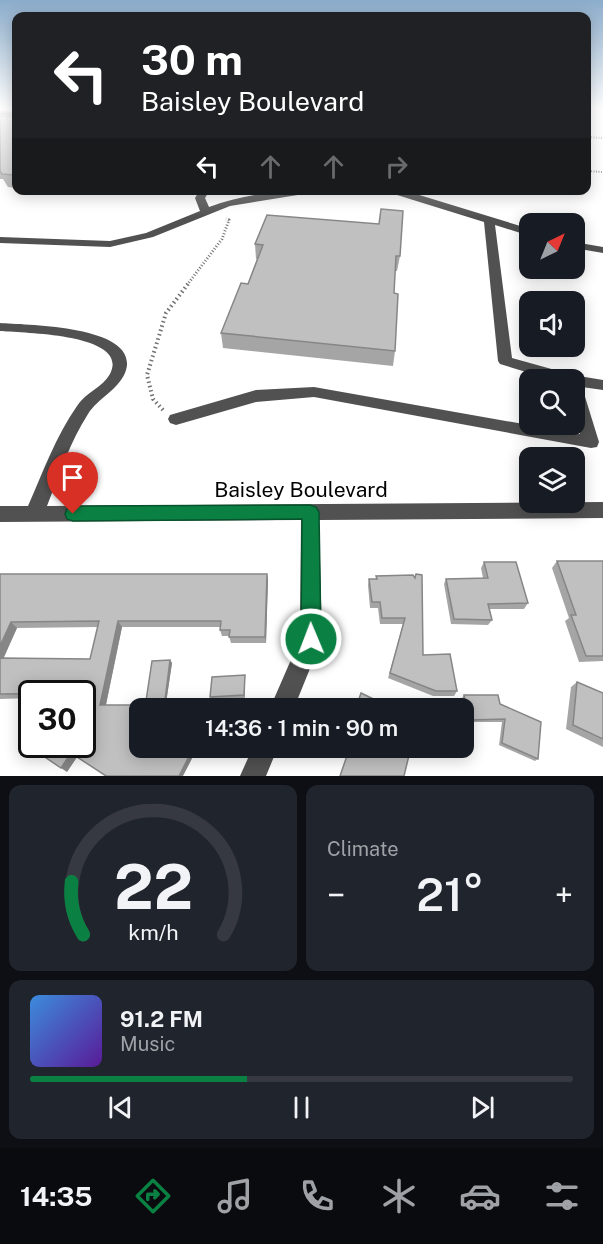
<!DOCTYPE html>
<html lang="en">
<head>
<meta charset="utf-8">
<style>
	body { margin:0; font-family:"Public Sans",sans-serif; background:#20242c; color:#f1f3f6; height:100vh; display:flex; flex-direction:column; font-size:22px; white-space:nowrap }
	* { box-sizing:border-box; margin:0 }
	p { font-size:20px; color:#9ea1a6 }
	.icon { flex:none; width:33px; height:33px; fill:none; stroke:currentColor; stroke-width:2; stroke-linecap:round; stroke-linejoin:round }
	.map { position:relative; height:776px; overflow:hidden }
	.side { display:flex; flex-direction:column; gap:9px; padding:9px; background:#0d0f14; flex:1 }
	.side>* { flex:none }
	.hud { position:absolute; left:12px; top:12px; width:579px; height:183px; border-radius:12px; box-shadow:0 3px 15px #0003; background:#202124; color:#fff; overflow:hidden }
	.needle { width:39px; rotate:43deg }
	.tools { position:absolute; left:519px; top:213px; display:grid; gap:12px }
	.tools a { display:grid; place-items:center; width:66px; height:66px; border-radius:12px; background:#171b24; box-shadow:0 3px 15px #0003; font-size:30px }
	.speed { position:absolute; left:18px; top:680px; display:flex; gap:12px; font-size:30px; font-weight:700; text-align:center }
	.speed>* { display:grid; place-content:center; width:78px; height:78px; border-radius:50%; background:#171b24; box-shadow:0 3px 15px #0003; line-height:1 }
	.speed .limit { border:3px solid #111; border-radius:9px; background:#fff; color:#111 }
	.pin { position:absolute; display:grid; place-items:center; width:51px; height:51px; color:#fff; margin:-62px -26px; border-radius:50% 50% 50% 0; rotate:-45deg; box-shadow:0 0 6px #0007 }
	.pin .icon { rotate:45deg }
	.me { position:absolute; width:66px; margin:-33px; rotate:359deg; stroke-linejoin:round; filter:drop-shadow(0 0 4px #0008) }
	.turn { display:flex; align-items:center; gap:21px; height:126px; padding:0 30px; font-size:27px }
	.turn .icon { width:78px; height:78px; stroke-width:2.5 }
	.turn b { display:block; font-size:42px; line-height:51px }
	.lanes { display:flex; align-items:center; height:57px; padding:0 30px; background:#0003; justify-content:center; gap:30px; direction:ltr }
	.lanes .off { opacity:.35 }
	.big { font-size:45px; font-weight:600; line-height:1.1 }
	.side .tile { flex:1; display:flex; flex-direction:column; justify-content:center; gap:9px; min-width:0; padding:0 21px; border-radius:12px; background:#20242c }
	.side .dial { align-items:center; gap:0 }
	.dial svg { height:156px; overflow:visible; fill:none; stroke:#363941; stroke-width:7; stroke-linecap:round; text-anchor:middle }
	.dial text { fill:#f1f3f6; stroke:none }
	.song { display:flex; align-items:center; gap:18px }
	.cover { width:72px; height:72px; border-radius:9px; background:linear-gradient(135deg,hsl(210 70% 55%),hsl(270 70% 35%)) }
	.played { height:6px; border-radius:3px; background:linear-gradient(90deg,#0b8043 40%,#363941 40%) }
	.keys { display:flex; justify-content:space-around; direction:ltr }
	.heat { display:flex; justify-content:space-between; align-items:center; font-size:33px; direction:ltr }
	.side .tiles { flex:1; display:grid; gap:9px; grid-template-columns:1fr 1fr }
	.tile:last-child { grid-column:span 2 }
	.trip { position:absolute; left:129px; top:698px; width:345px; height:60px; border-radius:12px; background:#171b24; box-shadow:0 3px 15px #0003; font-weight:600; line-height:60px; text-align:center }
	.menu { display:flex; height:96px; justify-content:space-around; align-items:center; background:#090b0e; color:#9ea1a6 }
	.menu .icon { width:42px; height:42px }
	.menu .current { color:#0b8043 }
	.menu b { font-size:27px; color:#f1f3f6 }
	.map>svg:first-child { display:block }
</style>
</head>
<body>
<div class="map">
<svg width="603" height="776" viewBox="0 0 603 776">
	<rect width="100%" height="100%" fill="#fff"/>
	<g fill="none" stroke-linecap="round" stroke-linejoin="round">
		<path stroke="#737373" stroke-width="2" stroke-dasharray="1 1.5" stroke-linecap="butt" d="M586,137l17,1
			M586,171l17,1"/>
		<path stroke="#737373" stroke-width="3" stroke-dasharray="1 2" stroke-linecap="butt" d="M187,285l35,-46 7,-19 -3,-1"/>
		<path stroke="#737373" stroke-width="4" stroke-dasharray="1.5 3" stroke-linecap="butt" d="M163,410l-10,-11 -6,-24 19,-62 22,-29"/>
		<path fill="#515151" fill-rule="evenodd" d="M0,111l16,1v4l-16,-1z
			M200,190h10l-5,8 4,9c39,-15 80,-17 120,-17l-99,16 -77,31 -43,10 -110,-4v-6l110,4 36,-8 54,-22 -5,-13z
			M381,190h22l127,39v7l-35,-11 17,133 61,17 30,5v10l-21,-3 17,55 -2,5 -6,1 -277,-51 -58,5 -80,23 -6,-2 -2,-4 2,-4 86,-25 58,-3 266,47 -6,-22v-32h-22l-52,-16 -2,-3 -14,-139z
			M574,242l29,5v6l-29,-5z
			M0,323c25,2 144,2 125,50 -8,18 -27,25 -37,41 -18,28 -29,61 -41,92l556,-4v16l-284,2 3,119 -28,69h-24l30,-69 1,-119 -301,2v-16h28c15,-34 28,-70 49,-100 8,-13 26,-19 33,-32 21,-41 -90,-41 -110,-43z
			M253,747h25l-12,29h-26z"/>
	</g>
	<path fill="#a5a5a5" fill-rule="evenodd" d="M0,116l16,1v71l-8,-1 -5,-8h-3z
		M255,244l145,12 -3,15h-2l-1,22 1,58 -2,15 -170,-18 -2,-15 27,-49 9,-25h-1z
		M557,561h46v100l-24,1 -14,-41 4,-3 -17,-50z
		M484,562l44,41 -4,6h-35l3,11 -4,5 -37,-1 -7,-40 2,-5 37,-1 -2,-10z
		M0,574h267l1,6 -2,63h-35l-2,-7h-7l-2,-6 1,-3h-99l-16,78 -29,52 -10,15 15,-79h-50v5l-32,1zM98,627l-8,32 -87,-1 14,-30z
		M413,575l10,80 34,36 -3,5h-21l-45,-18 15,-54h-23l-2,-16h-8l-2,-23 1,-6h7v-3z
		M170,660l2,3 -6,40 -18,1 -2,-3z
		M245,675v23l-33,2 -2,-3z
		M577,682l26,11v54l-37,-18 5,-42z
		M464,695l36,9 38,55 -3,2 -36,-16 3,-23h-35l-5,-24z"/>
	<path fill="#868686" d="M267,574l1,6 -2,63 -1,-6z
		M118,621l4,6 -17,82 -5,-4z
		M11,622l6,6 -16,36 -1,-1v-17z
		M170,660l2,3 -6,40 -1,-3z
		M194,747h4l-15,29h-4z
		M71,753l6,4 -10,15 -6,-4z"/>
	<path fill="#c0c0c0" stroke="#868686" stroke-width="1.5" d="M0,116l16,1v55l-2,3 -12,-1 -2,-3z
		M381,209l22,2 -3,45h-4l-2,37 4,1 -3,57 -174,-18 20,-50 7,1 15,-39 -8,-1 12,-29 112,9z
		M557,561h46v95h-17l-15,-41h5z
		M484,562h32l12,41 -40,1 4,16 -38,-1 -8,-40 42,-1z
		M0,574h267l-2,63h-36l1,-7h-10l1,-9h-103l-18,84h44l5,3h-9v39h54l-15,29h-73l-35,-23 -10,15 -28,-19 3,-5h46v-51l-82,1v-36l90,1 9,-38 -88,1 -11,24z
		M416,574l6,1 1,80 27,-1 7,37h-21l-46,-18 15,-55h-23l-2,-16h-8l-3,-23h8l-1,-3 37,-1 2,3z
		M170,660l-5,40 -19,1 6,-40z
		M245,675l-1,20 -34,2 2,-20z
		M577,682l26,11v46l-30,-14z
		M361,693l31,15h-36z
		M464,695h34l2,9 41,18 -3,37 -36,-16 3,-24 -36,1z
		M350,747h61l-7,29h-64z"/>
	<linearGradient id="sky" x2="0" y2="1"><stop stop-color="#8baccb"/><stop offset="0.5" stop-color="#fff"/><stop offset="1" stop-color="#fff" stop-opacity="0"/></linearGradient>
	<rect width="603" height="217" fill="url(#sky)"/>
	<path fill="#0b8043" stroke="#07532c" stroke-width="1.5" d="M310,505l6,2 3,5 2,127 -3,7 -7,3 -7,-3 -3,-7 1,-120 -229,2 -6,-2 -2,-5 2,-5 6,-3z"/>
	<g text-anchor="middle" stroke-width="4.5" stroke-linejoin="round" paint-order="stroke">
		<g font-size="21" fill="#000" stroke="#fff">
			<text x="301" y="497">Baisley Boulevard</text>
		</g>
	</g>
</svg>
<div class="tools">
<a><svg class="needle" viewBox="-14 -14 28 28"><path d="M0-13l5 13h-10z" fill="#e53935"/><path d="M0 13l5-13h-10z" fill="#9ea1a6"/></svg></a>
<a><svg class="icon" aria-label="sound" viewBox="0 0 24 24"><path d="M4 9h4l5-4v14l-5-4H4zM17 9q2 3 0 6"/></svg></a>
<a><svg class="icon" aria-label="search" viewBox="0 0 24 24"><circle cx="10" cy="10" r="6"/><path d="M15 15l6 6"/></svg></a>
<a><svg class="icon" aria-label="layers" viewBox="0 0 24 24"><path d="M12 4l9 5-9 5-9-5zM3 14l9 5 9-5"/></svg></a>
</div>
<div class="speed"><div class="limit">30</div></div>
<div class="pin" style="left:73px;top:514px;background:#d93025"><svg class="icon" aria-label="arrive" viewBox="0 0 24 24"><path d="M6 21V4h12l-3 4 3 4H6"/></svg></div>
<svg class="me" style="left:311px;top:639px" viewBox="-20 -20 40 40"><circle r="17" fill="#0b8043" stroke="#fff" stroke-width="3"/><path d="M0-11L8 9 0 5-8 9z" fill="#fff"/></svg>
<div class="trip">14:36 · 1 min · 90 m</div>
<div class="hud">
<div class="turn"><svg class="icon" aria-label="left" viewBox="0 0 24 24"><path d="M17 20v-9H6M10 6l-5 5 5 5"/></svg><div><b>30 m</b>Baisley Boulevard</div></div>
<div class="lanes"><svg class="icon" aria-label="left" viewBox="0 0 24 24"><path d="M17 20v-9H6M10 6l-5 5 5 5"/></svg><svg class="icon off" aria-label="ahead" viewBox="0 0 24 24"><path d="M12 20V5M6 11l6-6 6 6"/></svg><svg class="icon off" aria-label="ahead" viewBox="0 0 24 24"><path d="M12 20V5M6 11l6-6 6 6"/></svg><svg class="icon off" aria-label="right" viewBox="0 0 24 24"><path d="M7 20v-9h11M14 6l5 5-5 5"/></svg></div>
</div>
</div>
<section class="side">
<div class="tiles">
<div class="tile dial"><svg viewBox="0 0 100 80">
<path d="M14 69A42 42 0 1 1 86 69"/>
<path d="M14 69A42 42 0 0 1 8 42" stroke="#0b8043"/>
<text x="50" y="56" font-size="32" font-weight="700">22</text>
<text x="50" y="72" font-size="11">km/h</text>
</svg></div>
<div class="tile"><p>Climate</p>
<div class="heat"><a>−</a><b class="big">21°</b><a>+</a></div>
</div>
<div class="tile">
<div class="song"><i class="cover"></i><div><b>91.2 FM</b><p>Music</p></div></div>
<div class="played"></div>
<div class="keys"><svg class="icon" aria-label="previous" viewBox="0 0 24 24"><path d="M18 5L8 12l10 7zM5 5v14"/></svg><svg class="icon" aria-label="pause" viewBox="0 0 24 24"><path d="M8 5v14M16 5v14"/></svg><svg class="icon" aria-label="next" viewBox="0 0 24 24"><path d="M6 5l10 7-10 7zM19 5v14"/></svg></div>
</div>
</div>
</section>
<nav class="menu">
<b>14:35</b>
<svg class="icon current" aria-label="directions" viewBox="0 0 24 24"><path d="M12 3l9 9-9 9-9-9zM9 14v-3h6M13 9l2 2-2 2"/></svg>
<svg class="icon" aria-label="music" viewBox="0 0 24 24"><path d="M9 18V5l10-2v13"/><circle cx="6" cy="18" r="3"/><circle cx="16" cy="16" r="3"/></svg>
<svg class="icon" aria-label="phone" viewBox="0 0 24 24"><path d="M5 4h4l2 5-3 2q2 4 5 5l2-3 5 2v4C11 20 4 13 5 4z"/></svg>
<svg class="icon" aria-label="climate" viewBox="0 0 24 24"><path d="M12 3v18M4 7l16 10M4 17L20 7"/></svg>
<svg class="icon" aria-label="car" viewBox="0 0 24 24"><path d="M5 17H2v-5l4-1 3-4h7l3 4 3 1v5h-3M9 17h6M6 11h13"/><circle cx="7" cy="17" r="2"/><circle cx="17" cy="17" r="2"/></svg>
<svg class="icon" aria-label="filters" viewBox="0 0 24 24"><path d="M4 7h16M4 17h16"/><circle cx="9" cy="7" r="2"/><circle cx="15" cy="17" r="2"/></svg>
</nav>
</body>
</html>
